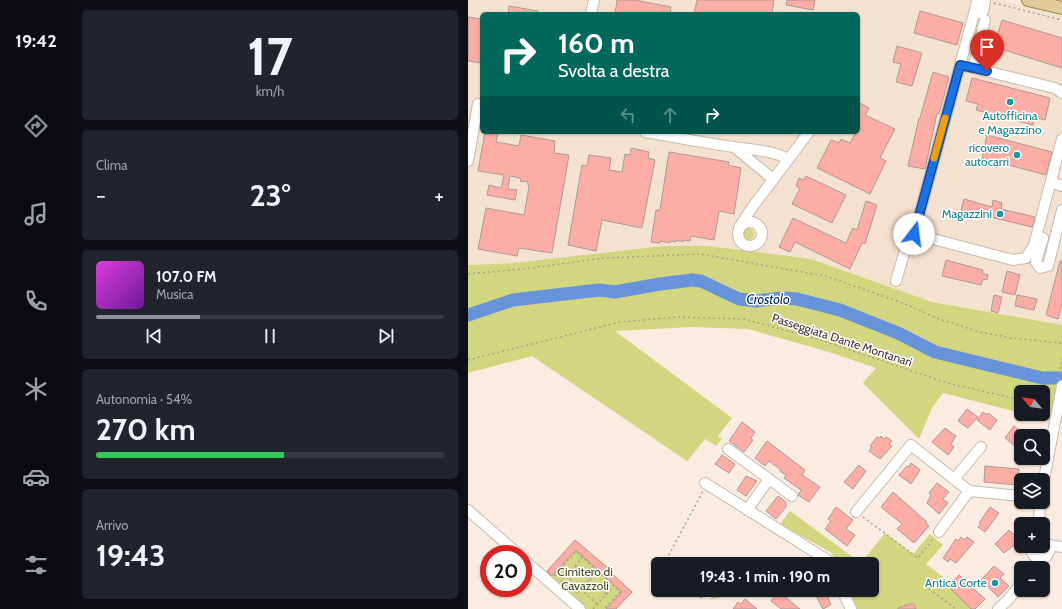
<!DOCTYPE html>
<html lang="it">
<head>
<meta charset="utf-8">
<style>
	body { margin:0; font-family:Cabin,sans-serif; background:#20242c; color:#f1f3f6; height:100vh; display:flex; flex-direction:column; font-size:15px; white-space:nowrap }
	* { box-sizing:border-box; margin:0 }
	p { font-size:13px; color:#9ea1a6 }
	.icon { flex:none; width:22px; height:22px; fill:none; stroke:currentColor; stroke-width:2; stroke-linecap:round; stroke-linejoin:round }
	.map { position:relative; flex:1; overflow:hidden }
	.sheet { display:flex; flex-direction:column; gap:10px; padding:10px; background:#0d0f14; width:396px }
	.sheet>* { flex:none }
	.top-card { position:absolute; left:12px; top:12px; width:380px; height:122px; border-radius:6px; box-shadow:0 1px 3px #0004; background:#00695c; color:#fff; overflow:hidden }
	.needle { width:26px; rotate:299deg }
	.fabs { position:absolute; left:546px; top:385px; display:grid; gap:8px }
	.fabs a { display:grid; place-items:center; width:36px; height:36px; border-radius:6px; background:#171b24; box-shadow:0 1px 3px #0004; font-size:20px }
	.speed { position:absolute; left:12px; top:545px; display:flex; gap:8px; font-size:20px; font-weight:700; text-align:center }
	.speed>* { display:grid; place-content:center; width:52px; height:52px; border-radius:50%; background:#171b24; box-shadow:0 1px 3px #0004; line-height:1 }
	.speed .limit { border:6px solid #d22; background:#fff; color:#111 }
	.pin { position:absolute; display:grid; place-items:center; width:34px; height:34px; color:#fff; margin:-41px -17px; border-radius:50% 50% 50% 0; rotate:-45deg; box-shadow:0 0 4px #0007 }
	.pin .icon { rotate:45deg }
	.me { position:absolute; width:44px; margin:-22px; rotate:15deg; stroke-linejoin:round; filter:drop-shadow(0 0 3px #0008) }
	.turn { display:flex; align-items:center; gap:14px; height:84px; padding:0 12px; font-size:18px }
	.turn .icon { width:52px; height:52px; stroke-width:2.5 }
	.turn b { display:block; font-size:28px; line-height:34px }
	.lanes { display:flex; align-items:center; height:38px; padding:0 12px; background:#0003; justify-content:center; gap:20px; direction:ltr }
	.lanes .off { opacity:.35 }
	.big { font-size:30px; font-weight:700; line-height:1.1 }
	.sheet .card { flex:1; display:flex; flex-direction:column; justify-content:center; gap:6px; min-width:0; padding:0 14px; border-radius:6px; background:#20242c }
	.sheet .dial { align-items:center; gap:0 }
	.dial b { font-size:52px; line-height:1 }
	.song { display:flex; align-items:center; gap:12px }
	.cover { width:48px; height:48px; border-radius:6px; background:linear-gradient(135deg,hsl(300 70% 55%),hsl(280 70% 35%)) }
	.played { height:4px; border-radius:2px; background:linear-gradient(90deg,#8c9099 30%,#363941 30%) }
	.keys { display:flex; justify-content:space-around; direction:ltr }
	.heat { display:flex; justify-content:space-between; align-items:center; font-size:22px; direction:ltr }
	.charge { height:6px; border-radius:3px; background:linear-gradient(90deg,#34c759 54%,#363941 0) }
	.trip { position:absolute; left:183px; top:557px; width:228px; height:40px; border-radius:6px; background:#171b24; box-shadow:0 1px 3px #0004; font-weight:700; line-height:40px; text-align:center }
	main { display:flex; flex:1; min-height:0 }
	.menu { display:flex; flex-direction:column; width:72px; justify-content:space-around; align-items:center; background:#090b0e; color:#9ea1a6 }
	.menu .icon { width:28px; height:28px }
	.menu .selected { color:#8c9099 }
	.menu b { font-size:18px; color:#f1f3f6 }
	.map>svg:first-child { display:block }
</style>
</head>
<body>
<main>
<nav class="menu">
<b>19:42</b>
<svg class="icon selected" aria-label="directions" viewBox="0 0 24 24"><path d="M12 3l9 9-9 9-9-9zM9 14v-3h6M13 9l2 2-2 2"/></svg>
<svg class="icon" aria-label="music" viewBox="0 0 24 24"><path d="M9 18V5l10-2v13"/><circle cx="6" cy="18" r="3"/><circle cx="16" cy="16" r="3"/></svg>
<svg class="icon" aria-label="phone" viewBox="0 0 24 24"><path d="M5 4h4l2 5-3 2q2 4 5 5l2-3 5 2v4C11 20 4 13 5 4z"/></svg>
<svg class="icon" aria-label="climate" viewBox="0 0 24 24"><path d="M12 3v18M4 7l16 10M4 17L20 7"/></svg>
<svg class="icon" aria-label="car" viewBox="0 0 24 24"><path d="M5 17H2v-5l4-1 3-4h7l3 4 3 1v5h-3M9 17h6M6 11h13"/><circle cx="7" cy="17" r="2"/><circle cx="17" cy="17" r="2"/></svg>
<svg class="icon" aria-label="filters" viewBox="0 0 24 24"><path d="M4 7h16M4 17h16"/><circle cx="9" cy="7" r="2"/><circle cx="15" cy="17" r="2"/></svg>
</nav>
<section class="sheet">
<div class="card dial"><b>17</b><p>km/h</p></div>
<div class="card"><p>Clima</p>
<div class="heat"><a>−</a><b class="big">23°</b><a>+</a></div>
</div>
<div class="card">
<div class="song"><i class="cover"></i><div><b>107.0 FM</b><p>Musica</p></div></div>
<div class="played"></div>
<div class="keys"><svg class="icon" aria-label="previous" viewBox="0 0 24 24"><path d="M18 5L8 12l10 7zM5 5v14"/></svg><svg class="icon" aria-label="pause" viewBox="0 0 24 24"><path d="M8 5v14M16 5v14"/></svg><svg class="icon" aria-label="next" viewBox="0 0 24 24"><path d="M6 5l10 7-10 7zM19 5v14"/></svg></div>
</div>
<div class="card"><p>Autonomia · 54%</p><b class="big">270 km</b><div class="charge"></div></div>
<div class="card"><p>Arrivo</p><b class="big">19:43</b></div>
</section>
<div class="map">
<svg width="594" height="609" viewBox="0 0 594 609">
	<rect width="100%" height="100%" fill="#faece0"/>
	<path fill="#f5e1cf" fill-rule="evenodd" d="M0,0h534l60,16v309l-130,-23 -121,-43 -148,-13 -151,17 -44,2zM14,14h376v118h-376z"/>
	<path fill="#d1d67f" d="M274 234a6 6 0 1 1 12 0a6 6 0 1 1-12 0Z
		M195,246h45l103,13 121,43 130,23v98l-38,-9h19v-22h-22v21l-78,-20 -11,15 -13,31 -56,-56 13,-15 -47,-16 -81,-23 -56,-2 -77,4 117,87 -14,18 4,3 -6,7 -11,-7 -18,22 -155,-105 -64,17v-108l45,-2z
		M322,511l71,52 24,-30 28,21 17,-20 13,11 -17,19 25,19 20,26h-114l-8,-19h23v-26h-35l-5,-11 -52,-29z
		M107,540l32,27 -1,1 26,24 -16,17h-30l-40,-36z
		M252,590h23l-33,10z"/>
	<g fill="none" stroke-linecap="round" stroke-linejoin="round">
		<path stroke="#6793db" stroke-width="13" d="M0,315l45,-15 86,-10 16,2 45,-8 32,-4 9,1 38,18 17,2 26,-3 15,1 43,11 58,23 37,19 107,26h20"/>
	</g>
	<path fill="#fcada4" stroke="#ad9a98" d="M149,0h18l36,7 -1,7h-55z
		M229,0h77l-2,14h-78z
		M319,0h28l-2,10 -27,-5z
		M41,6l29,5v3h-30z
		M452,11l43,12 -6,22 -43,-12z
		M0,17l14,2 -1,44 -13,-2z
		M534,20l60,18v30l-68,-21z
		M429,46l25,7 -10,33 -16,-4 5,-18 -8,-2z
		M465,72l16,5 -10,37 -2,-1 -12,56 -17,-3 11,-48h1z
		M504,78l78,20 -5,22 -10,-3 -2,8 -57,-15 2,-6 -12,-3z
		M390,102l11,6 -4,7 30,14 -15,29 6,3 -16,33 -53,-26 14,-28 8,3 2,-4 9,4 6,-11h2z
		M17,132h13l-2,10 23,4 2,-11 34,6 -1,12 15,2 -17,98 -33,-5 -2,8 -39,-7 8,-41 38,7 5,-28 -2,-6 -6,1 -1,-4 -10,-2 -2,13 9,1 -2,10 -28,-5 2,-10 12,3 3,-13 -26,-4z
		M519,135l65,17 -6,23 -64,-17z
		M163,148l18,4 -1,6 7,2 -13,68 -40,-8 -6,31 -28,-6 14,-80 5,1 2,-11 22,3 -2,12 13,2 3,-18 5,1z
		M201,152l60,10 -1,3 13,3 -7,46 -15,-3 -5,29 -23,-4 -1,5 -7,-1v2l-7,-2v2l-6,-1v2l-10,-2v2l-9,-1 5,-32h4z
		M338,176l40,19 -14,28 -40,-19 8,-16 -4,-2 3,-8 5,2z
		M496,199l28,8 1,-7 9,3 -1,6 34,8 -3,10 -71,-17z
		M398,201l11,4 -12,39 -3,-1 -12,26 -55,-27 -5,10 -11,-5 14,-29 53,25 7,-15 4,2z
		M478,260l37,10 -1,3 6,2 -1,5 -4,-1 -2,6 -39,-9z
		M592,261h2v42l-4,16 -12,-4z
		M539,271l13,4 -5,20 -13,-3z
		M526,295l8,2 -4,16 -7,-2z
		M549,295l20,4 -3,11 -19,-4z
		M499,409l11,8 -10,11 -10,-7z
		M515,412l4,3 1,-2 9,7 -7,10 -13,-10z
		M274,422l13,10 -4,6 2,2 -9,12 -15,-11z
		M546,426l13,10h-6v15l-16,-13z
		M477,428l11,8 -5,8 3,3 -6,8 -16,-13z
		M413,436l3,3 2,-2 6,4 -3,3 3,2 -12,13 -11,-8 3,-4 -2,-1 7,-9 2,1z
		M299,441l38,29 -3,5 18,12 -11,15 -11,-7 3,-5 -17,-12 2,-3 -6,-4 1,-1 -12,-9 -4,5 -10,-8z
		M254,455l13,9 -6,9 -14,-9z
		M443,463l9,7 -9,14 -12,-9 8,-9 2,1z
		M391,465l7,6 -13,18 -9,-7z
		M517,466l34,3 -2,16 -33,-3z
		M278,476l11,5 -11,15 -9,-6z
		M469,483l12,9 -6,7 5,4 -9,11 -12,-11 4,-8 -2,-2z
		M425,492l34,30 -1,1 3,3 -15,17 -17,-14 5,-5 -21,-17z
		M310,496l8,6v5l-10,12 -10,-8z
		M368,507l17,13 -7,9 9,6 -8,11 -22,-17 6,-8 -3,-2z
		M522,507l9,6 -14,19 -7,-5 3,-3 -2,-1z
		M541,530l11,11 -16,12 -9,-9z
		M493,537l4,3 2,-3 7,5 -18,21 -6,-4 -2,3 -5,-4 13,-19 2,2z
		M107,540l32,27 -1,1 26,24 -16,17h-10l16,-17 -46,-42 -24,26 -5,-5z
		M526,566l10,8 -4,4 9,8 -11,11 -17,-17z
		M491,575l26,24 -10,10h-4l-23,-23z
		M345,590h12l6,15 -8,4z
		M310,591l5,4 17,14h-19l-10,-8z
		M277,599l12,10h-24l5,-7 3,2z
		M445,603l3,6h-18v-1z"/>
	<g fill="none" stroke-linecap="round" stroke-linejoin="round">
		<g stroke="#c8bbaf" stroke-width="12">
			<path id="minor" d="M509,0l-2,10 6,3 2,-2 2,-11
				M507,10l-15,55 13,3 12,-48
				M123,14l3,-14
				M505,68l82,20 7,5
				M177,132c30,5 60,11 89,15 19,3 37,3 54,12
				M266,147l39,32
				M0,161l10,-57
				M583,182l11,4
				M270 234a12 12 0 1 1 24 0a12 12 0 1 1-24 0Z
				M271,228l12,-19 58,-77
				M446,234l99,26 13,-2 8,-13 28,-106
				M575,238l-7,24 4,6 8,-2 14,-56
				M428,281l10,-34 8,-13 46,-169
				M260,449l41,30 -22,31
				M301,479l23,17
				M486,479l27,-32
				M237,483l124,78 1,3
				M575,484l19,-98
				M0,510l50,44
				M388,512l55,-67 58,46
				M571,524l1,-22
				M471,532l30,-41 52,5
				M581,545l13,2
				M564,546l-1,5 3,5 9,3
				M55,559l57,50
				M564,568c7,-7 20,-11 17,-23l-6,-4
				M374,590l9,19
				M530,609l11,-10 12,-16"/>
		</g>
		<g stroke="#9b834a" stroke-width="14">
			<path id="major" d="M560,0l34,8"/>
		</g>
		<path stroke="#aba198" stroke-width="1.5" stroke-dasharray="2 3" stroke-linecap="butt" d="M526,3l68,17
			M0,274l63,-6 73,-10 96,-4 125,22 78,27 36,16 41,13 31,6 51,5
			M0,360l152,-38 59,-5 65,2 77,21 126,43 74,17
			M590,379l4,-21
			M575,403l8,1
			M395,517l55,41 16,-20
			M196,564l39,-73
			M107,566l8,-9
			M130,571l22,21 -16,17
			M86,576l22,-25 21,20 -22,24
			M93,582l5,-6
			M457,586l31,23
			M225,590l11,10
			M129,604l-31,-28 9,-10 31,28
			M125,609l20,-22"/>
		<use href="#minor" stroke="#fff" stroke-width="10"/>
		<use href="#major" stroke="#e1cd9a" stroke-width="12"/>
	</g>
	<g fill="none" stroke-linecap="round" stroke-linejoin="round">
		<g stroke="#114b97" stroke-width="10">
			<path id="route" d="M446,234l46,-169 27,6"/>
		</g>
		<use href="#route" stroke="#1a73e8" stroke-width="7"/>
		<path stroke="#f59e0b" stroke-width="7" d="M466,158l11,-40"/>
	</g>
	<g fill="#0f9aa8" stroke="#fff" stroke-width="1.5">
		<circle cx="542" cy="102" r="4"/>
		<circle cx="549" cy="155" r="4"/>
		<circle cx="532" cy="214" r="4"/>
		<circle cx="527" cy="583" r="4"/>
	</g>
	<g text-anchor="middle" stroke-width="3" stroke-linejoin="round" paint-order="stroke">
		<g font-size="12" fill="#0d838f" stroke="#fff" text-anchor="end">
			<text x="542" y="120" text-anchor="middle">Autofficina<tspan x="542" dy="14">e Magazzino</tspan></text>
			<text x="541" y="152">ricovero<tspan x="541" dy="14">autocarri</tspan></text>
			<text x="524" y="218">Magazzini</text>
			<text x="519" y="587">Antica Corte</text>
		</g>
		<g font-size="12" fill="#3f3935" stroke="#fff">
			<text transform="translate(374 340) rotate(18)" y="4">Passeggiata Dante Montanari</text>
		</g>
		<g font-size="12" fill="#44471f" stroke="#fff">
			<text x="117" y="576">Cimitero di<tspan x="117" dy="14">Cavazzoli</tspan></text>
		</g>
		<g font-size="13" font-style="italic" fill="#042b6b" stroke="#fff">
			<text x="300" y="304">Crostolo</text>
		</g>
	</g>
</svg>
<div class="fabs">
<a><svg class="needle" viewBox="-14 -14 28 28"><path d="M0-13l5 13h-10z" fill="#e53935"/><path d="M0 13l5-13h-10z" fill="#9ea1a6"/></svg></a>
<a><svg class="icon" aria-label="search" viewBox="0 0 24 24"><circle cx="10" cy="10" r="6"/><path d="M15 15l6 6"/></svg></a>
<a><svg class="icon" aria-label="layers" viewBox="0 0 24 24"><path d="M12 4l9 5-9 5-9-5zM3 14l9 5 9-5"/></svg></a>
<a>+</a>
<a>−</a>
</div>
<div class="speed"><div class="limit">20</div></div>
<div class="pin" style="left:519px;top:71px;background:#d93025"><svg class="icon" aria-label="arrive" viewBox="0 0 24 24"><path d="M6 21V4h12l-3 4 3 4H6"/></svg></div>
<svg class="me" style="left:446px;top:234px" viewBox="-20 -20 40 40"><circle r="19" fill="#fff"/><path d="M0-13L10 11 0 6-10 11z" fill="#1a73e8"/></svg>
<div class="trip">19:43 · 1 min · 190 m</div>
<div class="top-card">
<div class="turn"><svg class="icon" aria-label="right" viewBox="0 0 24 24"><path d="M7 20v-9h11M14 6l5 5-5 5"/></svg><div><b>160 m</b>Svolta a destra</div></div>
<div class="lanes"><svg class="icon off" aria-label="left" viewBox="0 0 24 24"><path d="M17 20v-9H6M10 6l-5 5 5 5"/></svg><svg class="icon off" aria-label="ahead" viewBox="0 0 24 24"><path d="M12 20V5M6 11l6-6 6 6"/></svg><svg class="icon" aria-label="right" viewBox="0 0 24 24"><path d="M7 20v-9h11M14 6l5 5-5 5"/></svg></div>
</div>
</div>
</main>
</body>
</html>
